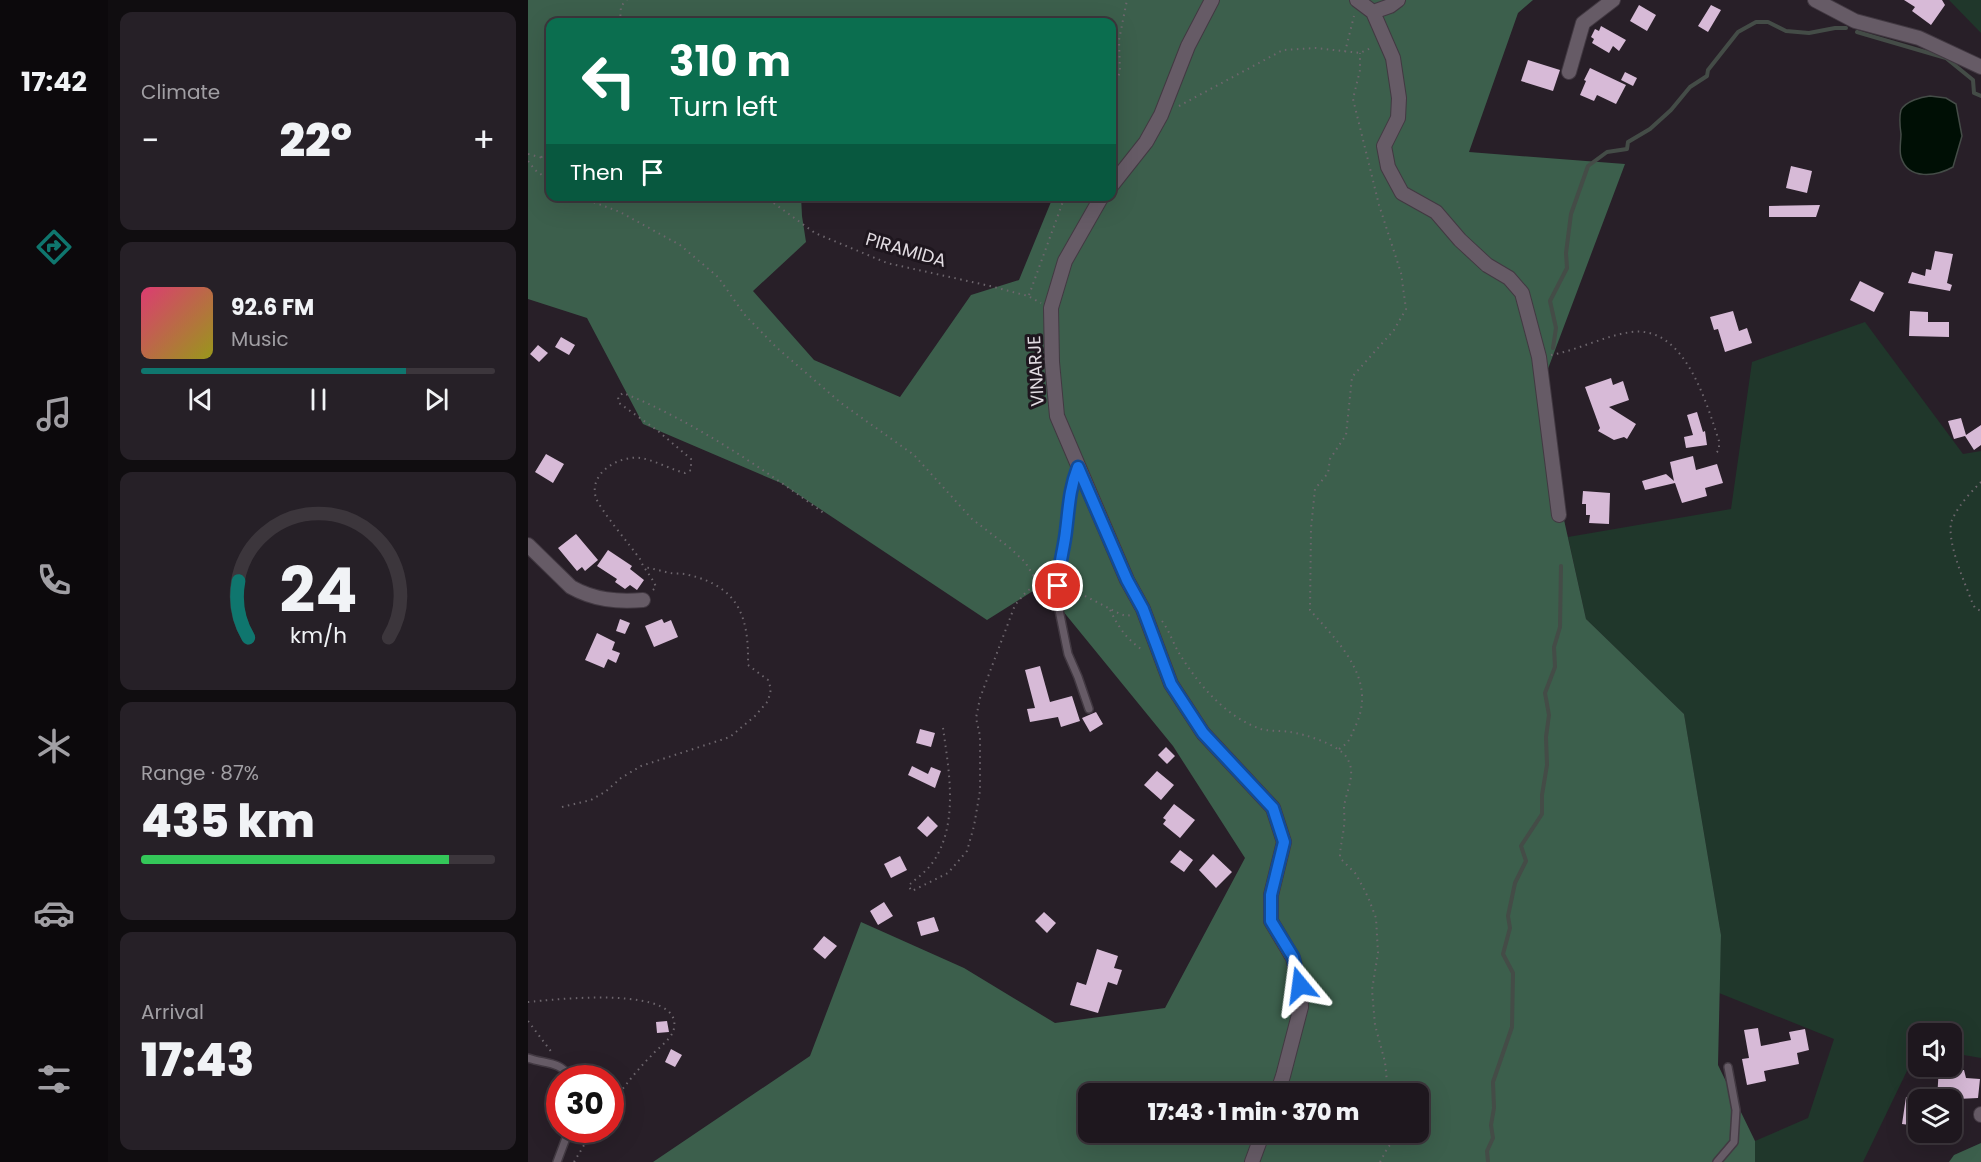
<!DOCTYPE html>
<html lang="en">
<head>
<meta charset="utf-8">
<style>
	body { margin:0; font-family:Poppins,sans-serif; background:#262027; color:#f1f3f6; height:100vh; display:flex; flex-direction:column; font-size:22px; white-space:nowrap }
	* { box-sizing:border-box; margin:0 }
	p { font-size:20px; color:#a19fa4 }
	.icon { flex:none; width:33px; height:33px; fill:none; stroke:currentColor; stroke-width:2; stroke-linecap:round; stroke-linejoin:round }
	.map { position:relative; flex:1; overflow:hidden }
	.details { display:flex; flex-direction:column; gap:12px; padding:12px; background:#100d10; width:420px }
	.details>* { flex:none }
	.top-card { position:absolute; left:18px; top:18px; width:570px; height:183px; border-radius:12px; box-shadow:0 6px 24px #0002,0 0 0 2px #3c363c; background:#0b6e4f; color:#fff; overflow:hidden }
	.controls { position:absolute; left:1380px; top:1023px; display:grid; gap:12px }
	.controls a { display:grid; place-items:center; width:54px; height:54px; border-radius:12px; background:#1e171e; box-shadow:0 6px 24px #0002,0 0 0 2px #3c363c; font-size:30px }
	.speed { position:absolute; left:18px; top:1065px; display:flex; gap:12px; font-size:30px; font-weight:700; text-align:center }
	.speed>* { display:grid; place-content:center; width:78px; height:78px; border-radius:50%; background:#1e171e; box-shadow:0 6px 24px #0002,0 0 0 2px #3c363c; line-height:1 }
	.speed .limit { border:9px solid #d22; background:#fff; color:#111 }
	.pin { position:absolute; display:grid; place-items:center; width:51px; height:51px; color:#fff; margin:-26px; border:3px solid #fff; border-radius:50%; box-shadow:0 2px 6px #0007 }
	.me { position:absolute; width:66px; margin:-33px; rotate:344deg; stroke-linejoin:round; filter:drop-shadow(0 0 4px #0008) }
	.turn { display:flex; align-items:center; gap:21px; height:126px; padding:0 24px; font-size:27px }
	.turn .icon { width:78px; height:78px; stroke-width:2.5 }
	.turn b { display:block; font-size:42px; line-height:51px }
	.then { display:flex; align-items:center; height:57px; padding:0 24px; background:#0003; gap:12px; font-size:22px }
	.big { font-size:45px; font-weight:800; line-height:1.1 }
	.details .widget { flex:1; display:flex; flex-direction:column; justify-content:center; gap:9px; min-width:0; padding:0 21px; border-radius:12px; background:#262027 }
	.details .dial { align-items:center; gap:0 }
	.dial svg { height:156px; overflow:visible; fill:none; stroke:#3c363c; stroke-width:7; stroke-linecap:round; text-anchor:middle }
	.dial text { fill:#f1f3f6; stroke:none }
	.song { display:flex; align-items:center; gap:18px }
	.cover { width:72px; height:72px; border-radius:9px; background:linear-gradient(135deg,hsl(340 70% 55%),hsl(60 70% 35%)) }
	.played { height:6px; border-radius:3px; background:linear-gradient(90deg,#0f766e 75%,#3c363c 75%) }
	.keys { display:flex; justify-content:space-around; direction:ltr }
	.heat { display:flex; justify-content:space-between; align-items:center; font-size:33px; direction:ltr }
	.charge { height:9px; border-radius:4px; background:linear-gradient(90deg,#34c759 87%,#3c363c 0) }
	.trip { position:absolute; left:550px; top:1083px; width:351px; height:60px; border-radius:12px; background:#1e171e; box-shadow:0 6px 24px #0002,0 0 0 2px #3c363c; font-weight:800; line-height:60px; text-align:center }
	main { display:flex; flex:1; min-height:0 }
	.menu { display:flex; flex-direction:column; width:108px; justify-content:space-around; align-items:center; background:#0c090c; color:#a19fa4 }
	.menu .icon { width:42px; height:42px }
	.menu .current { color:#0f766e }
	.menu b { font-size:27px; color:#f1f3f6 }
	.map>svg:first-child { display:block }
</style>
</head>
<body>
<main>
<nav class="menu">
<b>17:42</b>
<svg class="icon current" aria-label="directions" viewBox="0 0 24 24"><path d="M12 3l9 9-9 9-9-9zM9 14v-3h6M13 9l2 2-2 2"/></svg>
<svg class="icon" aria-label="music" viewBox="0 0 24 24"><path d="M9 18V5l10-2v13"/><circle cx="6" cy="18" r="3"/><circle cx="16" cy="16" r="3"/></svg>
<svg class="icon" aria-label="phone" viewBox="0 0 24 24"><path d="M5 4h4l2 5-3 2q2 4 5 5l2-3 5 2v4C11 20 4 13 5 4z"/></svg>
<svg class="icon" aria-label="climate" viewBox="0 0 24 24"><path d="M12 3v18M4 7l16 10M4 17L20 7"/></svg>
<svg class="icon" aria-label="car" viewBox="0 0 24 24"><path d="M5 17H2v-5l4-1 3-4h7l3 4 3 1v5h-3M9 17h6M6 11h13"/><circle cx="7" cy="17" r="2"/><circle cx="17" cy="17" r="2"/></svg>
<svg class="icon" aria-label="filters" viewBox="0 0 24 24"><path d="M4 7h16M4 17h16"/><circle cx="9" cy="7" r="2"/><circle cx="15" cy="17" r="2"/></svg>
</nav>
<section class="details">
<div class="widget"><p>Climate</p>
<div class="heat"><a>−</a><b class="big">22°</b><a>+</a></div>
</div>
<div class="widget">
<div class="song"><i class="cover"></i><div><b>92.6 FM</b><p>Music</p></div></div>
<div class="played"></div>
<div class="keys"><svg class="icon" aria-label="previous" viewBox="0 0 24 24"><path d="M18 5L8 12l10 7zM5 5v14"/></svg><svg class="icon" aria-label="pause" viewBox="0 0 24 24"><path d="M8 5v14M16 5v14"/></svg><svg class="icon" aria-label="next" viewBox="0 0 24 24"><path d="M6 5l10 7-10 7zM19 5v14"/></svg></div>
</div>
<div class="widget dial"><svg viewBox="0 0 100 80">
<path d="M14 69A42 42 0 1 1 86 69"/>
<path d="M14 69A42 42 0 0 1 9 40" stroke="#0f766e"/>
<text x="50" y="56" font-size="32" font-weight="700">24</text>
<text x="50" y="72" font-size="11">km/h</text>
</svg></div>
<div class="widget"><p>Range · 87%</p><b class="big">435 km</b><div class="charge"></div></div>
<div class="widget"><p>Arrival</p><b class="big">17:43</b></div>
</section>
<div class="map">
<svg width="1453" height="1162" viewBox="0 0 1453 1162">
	<rect width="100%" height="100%" fill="#281f28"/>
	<path fill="#20372b" d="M1421,0h32v33z
		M1337,322l98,132 18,-3v607l-29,-5v-19h-34v14l-55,114h-108v-21l53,-23 26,-79 -115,-46 2,-58 -37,-221 -98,-95 -18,-82 163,-28 21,-147z"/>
	<path fill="#3c5f4c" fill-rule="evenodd" d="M0,0h1005l-15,13 -49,139 156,12 -88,234 49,221 98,95 37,221 -3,130 37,76v21h-1102l157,-106 51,-134 103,46 91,55 110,-15 80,-150 -72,-112 -115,-141 -14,-21 -57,36 -206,-137 -138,-59 -56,-106 -59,-19zM22,22h562v174l-59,1 -34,83 -48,15 -71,102 -86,-37 -61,-69 53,-49 -4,-26 -1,-20h-251zM561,1094h330v38h-330z
		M1453,1143v19h-32l5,-7z"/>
	<path fill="#000f05" stroke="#444c47" stroke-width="1.5" d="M1402,96l16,2 10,6 6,32 -9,31c-16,9 -45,14 -52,-10 -2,-7 0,-16 0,-23 -1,-7 -2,-17 0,-24 5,-9 20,-13 29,-14z"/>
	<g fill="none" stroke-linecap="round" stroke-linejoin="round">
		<path stroke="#444c47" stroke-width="4" d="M1329,32l89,26 27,22 1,13 7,3
			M1025,348l3,-20 -6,-27 17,-33 -1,-15 5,-39 17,-48 19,-14 20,-3 1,-7 22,-13 21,-19 19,-23 17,-11 1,-6 30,-38 18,-10h12l18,9 23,2 26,-5h11
			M960,1162l-1,-11 6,-13 -2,-13 3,-17 -1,-26 19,-55 1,-54 -10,-19 7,-26 -2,-12 7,-33 11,-22 -5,-15 21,-32v-19l5,-30 -1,-28 3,-22 -4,-22 10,-26 -1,-20 6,-20 1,-61"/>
	</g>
	<path fill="#d7bad7" d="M1376,0h38l3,5 -14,20 -19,-14 3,-4z
		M1111,5l17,10 -9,16 -17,-10z
		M1183,5l10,5 -13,22 -10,-6z
		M1073,26l25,14 -7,11 -6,-5 -4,7 -17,-10 2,-4 -3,-2 4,-8 4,2z
		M1000,60l32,10 -7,21 -32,-10z
		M1062,68l36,17 -10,19 -19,-9 -3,6 -14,-6 6,-14 -2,-1z
		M1097,72l12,6 -4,8 -12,-6z
		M1263,166l21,5 -5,22 -21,-5z
		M1292,205l-4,12h-47v-11z
		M1407,251l18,3 -6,29 5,2 -2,6 -42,-8 4,-11 13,4 1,-7 5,1z
		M1332,281l24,12 -10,19 -24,-12z
		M1205,311l6,20 8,-3 5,15 -27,9 -7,-23 -4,1 -4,-13z
		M1382,311l18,1v10h21v15l-40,-1z
		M33,337l14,8 -6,10 -14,-8z
		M10,345l10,8 -9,9 -9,-8z
		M1083,378l2,7 10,-4 6,19 -20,7 27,17 -9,15 -3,-2 -10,3 -16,-9 2,-3 -15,-41z
		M1169,412l6,20 2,-1 2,14 -21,3 -2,-11 9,-2 -6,-20z
		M1433,418l5,17 15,-10v20l-7,5 -9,-14 -11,3 -6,-18z
		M18,454l18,10 -11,19 -18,-11z
		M1165,456l3,14 21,-6 6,19 -18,5 2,8 -25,7 -7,-20 -30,7 -3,-9 24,-7 8,7 -4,-19z
		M1055,491l27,2 -1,31 -20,-1 1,-8h-4v-11h-4z
		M48,534l22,26 -13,11 -3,-4 -5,4 -19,-23z
		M80,550l24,16 -2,3 14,11 -7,10 -7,-5 -5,4 -10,-7 2,-3 -20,-13z
		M92,619l10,4 -5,11 -9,-3z
		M134,619l2,4 7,-3 7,17 -24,10 -9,-21z
		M69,633l18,9 -3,8 8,3 -4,10 -8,-4 -4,9 -19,-8z
		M512,666l10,36 22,-6 8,25 -19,6 -3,-10 -28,5 -3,-13 8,-1 -10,-38z
		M568,712l7,12 -13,8 -8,-14z
		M392,729l15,4 -4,14 -15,-4z
		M638,747l9,9 -8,8 -9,-9z
		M384,766l16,8 3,-7 10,4 -6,17 -27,-13z
		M629,771l17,14 -13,15 -17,-15z
		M646,804l21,16 -15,18 -17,-14 3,-4 -3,-2z
		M400,816l10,10 -11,11 -10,-9z
		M652,850l13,10 -9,12 -14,-10z
		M685,854l19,18 -16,16 -17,-18z
		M372,856l7,14 -16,8 -7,-14z
		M356,902l9,14 -15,9 -8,-14z
		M516,912l12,11 -9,10 -12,-12z
		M406,917l5,14 -18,5 -4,-14z
		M296,936l13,10 -12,13 -12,-10z
		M569,949l21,7 -4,12 8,2 -5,15 -9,-3 -10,31 -28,-8 7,-23 9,3z
		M139,1021l2,11 -12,1 -1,-11z
		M1230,1028l3,18 30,-6 -2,-8 16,-3 4,21 -12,3 2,11 -35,7 2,10 -19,4 -5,-26 7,-1 -5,-28z
		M143,1049l11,6 -7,12 -10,-5z
		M1411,1066h19v4h6l2,8 14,1 -2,19 -41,2z
		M1378,1097l12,1v28l-16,-2z"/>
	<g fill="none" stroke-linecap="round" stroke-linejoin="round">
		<g stroke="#423942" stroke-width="10">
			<path id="service" d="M550,467l-8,19 -4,47 -8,36v36l10,49 10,23 11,32
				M0,1058c16,6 34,3 42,20
				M29,1162l12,-32
				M1189,1162l17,-20 2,-32 -8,-43"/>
		</g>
		<g stroke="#423942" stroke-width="16">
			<path id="minor" d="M829,0l16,12 17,-6 8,-6
				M1287,0l40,21 64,17 62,29
				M845,12l20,46 6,40 -1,20 -14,28 4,21 14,26 34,19 24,28 27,25 22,13 13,15 17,64 20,158
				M1041,72l14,-49 30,-23
				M584,185l34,-43 15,-27 27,-69 24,-46
				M574,196l-37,65 -14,47 1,54 5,54 70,164 16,29 28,75 32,49 70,75 11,34 -13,53v26l22,37 7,27 1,22 -18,69 -6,18
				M0,545l43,42c23,13 46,15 72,13
				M1453,1114v1
				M724,1162l11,-30"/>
		</g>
		<path stroke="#6d666d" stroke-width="2" stroke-dasharray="1.5 4.5" stroke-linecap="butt" d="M92,22l1,-16 6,-6
			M817,52l9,-36
			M584,92l8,-20 -1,-32 8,-40
			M651,106l104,-56 33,-2 44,5 13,-6
			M0,154l22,6
			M13,157l9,-2
			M0,161l7,9 15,11
			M49,196l43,16 60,33 38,32 26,37 32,33 65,56 73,52 58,64 38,29 15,14 13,21 10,2
			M236,196l51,37 72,30 103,23 38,10 13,7
			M501,295l36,-99
			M1023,355c27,-5 53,-19 80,-23 54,-7 75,70 88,109v9l-5,5
			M1453,482c-11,11 -23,24 -29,38 -7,19 13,63 20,82l3,6 6,3
			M125,590l3,-3c-4,-11 -12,-17 -16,-28 -10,-14 -39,-48 -44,-61 -8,-25 23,-43 45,-40 15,3 29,11 44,15l6,-3v-11l-33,-28 -39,-28 -1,-6 5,-4c69,27 142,77 202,121
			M540,590l15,5 37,19 6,2 5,-1
			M582,610c9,18 17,30 34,41
			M634,621c7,9 11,22 17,32 19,31 45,62 79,75 9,4 22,2 32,4 15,2 50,13 57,26 10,16 -1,33 -3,49 0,6 1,13 0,19 -1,11 -4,20 -4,32l16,16 12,23 8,21 2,35 -6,37 3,35 10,37 2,20 5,12
			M415,728c6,43 16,96 -10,134 -6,9 -16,16 -24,23v2l3,4 36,-18 19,-22 7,-25 6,-35v-55l-4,-18 4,-20 35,-93 11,-13 23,-17
			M811,749c11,-7 11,-11 16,-22 23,-47 -15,-83 -45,-117l1,-82 4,-39 13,-16 2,-14 16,-24 6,-58 42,-47 12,-21 -5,-36 -22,-68 -26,-106 7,-29v-17
			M34,807l29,-7 14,-8 16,-14 20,-12 89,-29 25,-21 13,-15 3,-12 -3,-9 -20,-15c1,-48 -9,-78 -59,-90 -6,-2 -13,-1 -19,-2 -9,-2 -18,-5 -27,-6
			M0,1002c22,-2 162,-19 145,30 -4,9 -16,17 -22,24 -15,15 -28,32 -41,50
			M0,1021l25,33
			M46,1162l19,-32
			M852,1162l8,-15 12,-11 1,-4"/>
		<use href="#service" stroke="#665b66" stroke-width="7"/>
		<use href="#minor" stroke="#665b66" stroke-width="14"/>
	</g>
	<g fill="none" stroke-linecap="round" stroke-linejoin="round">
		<g stroke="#114b97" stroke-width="15">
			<path id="route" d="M530,586c0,-19 6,-36 8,-55 3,-23 3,-41 12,-64l49,113 16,29 28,75 32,49 70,75 11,34 -13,53v26l22,36 7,28"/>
		</g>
		<use href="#route" stroke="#1a73e8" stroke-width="10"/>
	</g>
	<g text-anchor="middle" stroke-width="6" stroke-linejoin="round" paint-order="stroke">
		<g font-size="18" fill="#e2dce2" stroke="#1e161e">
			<text transform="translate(378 250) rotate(16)" y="6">PIRAMIDA</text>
			<text transform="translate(508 371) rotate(-93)" y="6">VINARJE</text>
		</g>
	</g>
</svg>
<div class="controls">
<a><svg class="icon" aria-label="sound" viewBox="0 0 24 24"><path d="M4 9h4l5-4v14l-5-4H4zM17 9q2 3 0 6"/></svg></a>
<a><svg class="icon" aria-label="layers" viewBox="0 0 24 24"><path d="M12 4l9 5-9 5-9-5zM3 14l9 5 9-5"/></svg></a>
</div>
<div class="speed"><div class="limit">30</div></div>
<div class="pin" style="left:530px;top:586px;background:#d93025"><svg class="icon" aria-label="arrive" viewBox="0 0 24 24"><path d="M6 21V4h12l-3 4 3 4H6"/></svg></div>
<svg class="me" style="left:772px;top:985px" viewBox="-20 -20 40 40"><path d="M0-17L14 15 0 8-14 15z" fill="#1a73e8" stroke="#fff" stroke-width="4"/></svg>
<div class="trip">17:43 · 1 min · 370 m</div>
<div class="top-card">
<div class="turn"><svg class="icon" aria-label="left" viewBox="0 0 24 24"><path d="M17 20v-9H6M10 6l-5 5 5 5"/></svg><div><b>310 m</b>Turn left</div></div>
<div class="then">Then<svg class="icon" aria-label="arrive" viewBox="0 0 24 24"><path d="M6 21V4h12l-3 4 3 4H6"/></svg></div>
</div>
</div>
</main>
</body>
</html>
